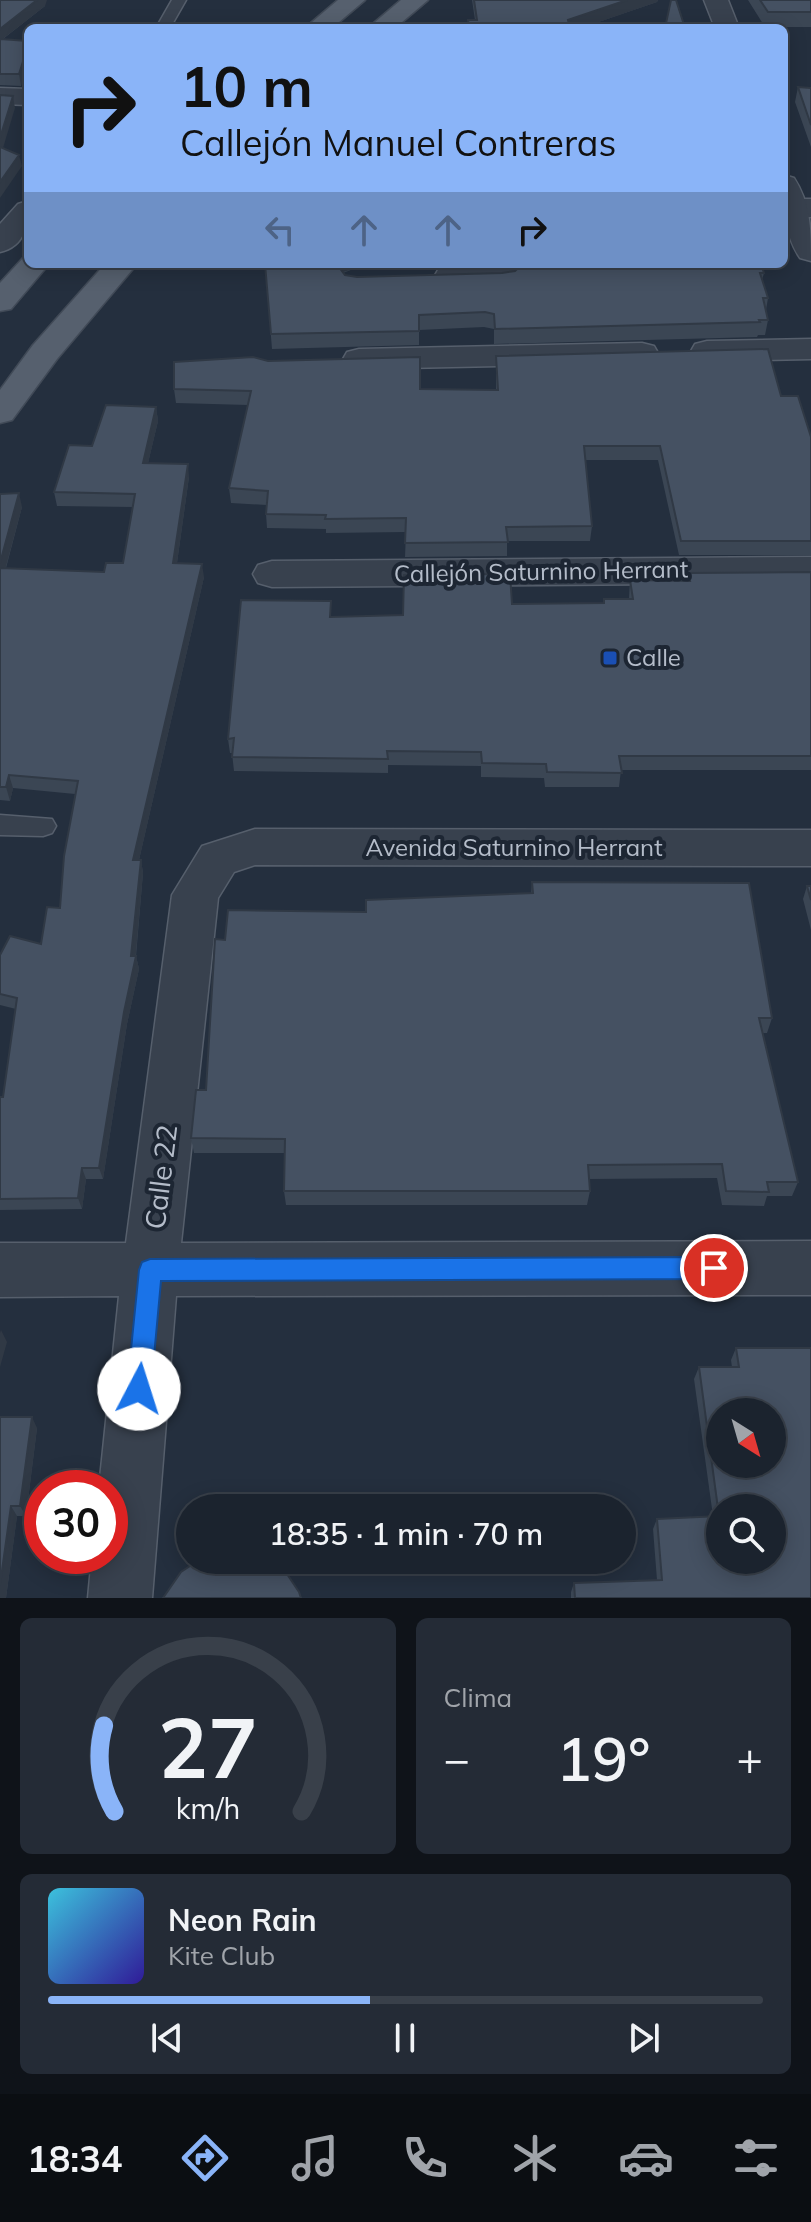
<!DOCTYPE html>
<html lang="es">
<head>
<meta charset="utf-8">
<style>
	body { margin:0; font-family:Mulish,sans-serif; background:#242b36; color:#f1f3f6; height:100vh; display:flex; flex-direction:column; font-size:30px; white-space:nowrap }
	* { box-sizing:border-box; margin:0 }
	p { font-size:26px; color:#a0a4aa }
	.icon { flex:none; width:44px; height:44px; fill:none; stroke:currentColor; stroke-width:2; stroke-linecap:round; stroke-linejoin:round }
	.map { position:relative; height:1598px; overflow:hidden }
	.side { display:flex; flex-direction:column; gap:20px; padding:20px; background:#0f1319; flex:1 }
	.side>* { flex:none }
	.guide { position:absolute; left:24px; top:24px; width:764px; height:244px; border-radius:12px; box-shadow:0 4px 20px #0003,0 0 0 2px #39404a; background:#8ab4f8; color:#111; overflow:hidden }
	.needle { width:52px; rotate:143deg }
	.tools { position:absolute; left:706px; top:1398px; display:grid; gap:16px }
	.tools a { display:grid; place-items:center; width:80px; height:80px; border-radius:50%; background:#1b232e; box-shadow:0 4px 20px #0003,0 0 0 2px #39404a; font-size:40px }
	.speed { position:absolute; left:24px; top:1470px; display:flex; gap:16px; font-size:40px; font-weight:700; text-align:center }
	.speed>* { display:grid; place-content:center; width:104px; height:104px; border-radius:50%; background:#1b232e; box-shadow:0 4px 20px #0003,0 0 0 2px #39404a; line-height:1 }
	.speed .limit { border:12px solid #d22; background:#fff; color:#111 }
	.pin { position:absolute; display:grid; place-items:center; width:68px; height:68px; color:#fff; margin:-34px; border:4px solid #fff; border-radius:50%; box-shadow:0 2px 8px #0007 }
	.me { position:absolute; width:88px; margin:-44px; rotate:5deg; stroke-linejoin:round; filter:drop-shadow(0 0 6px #0008) }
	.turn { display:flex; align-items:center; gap:28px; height:168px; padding:0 24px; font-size:36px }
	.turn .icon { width:104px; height:104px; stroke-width:2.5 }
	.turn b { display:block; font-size:56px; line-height:68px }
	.lanes { display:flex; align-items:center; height:76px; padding:0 24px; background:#0003; justify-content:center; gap:40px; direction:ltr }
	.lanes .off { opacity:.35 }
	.big { font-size:60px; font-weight:600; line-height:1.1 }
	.side .card { flex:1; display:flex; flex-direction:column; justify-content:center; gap:12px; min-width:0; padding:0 28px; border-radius:12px; background:#242b36 }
	.side .dial { align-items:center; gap:0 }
	.dial svg { height:208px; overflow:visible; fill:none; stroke:#39404a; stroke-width:7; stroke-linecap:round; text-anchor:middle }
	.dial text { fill:#f1f3f6; stroke:none }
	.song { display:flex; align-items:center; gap:24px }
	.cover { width:96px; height:96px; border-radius:12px; background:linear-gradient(135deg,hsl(190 70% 55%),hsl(250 70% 35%)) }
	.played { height:8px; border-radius:4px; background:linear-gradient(90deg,#8ab4f8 45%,#39404a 45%) }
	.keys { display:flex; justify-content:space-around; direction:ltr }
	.heat { display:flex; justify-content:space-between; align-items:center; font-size:44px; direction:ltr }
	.side .tiles { flex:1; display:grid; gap:20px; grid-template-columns:1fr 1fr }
	.card:last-child { grid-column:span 2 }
	.trip { position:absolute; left:176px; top:1494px; width:460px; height:80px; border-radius:40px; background:#1b232e; box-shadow:0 4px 20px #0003,0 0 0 2px #39404a; font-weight:600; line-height:80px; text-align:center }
	.menu { display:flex; height:128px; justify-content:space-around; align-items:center; background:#0b0e12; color:#a0a4aa }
	.menu .icon { width:56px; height:56px }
	.menu .selected { color:#8ab4f8 }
	.menu b { font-size:36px; color:#f1f3f6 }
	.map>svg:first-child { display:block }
</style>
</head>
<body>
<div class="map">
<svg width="811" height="1598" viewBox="0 0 811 1598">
	<rect width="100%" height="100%" fill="#242f3e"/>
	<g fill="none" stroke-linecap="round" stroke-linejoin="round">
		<g stroke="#565f6c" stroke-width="3">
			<path id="service" d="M172,0h14l-16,28h-14z
				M0,815l52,4 4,7 -4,7 -9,3 -43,-1z"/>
		</g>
		<g stroke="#565f6c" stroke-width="3">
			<path id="minor" d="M0,88l28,1v16l-28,-1z
				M784,199h27v18h-27z
				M28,201c0,23 -2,45 -28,51v-28l18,-20z
				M498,264h36c-19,27 -67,27 -96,20l-4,-7 4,-7 56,-3z
				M811,339v20l-104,2 -12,-3 -4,-7 4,-7 12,-3z
				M642,343l12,3 4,7 -4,7 -12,3 -283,6 -12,-3 -4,-7 4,-7 12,-3z
				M811,557v26l-539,4 -14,-4 -5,-9 5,-9 14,-4z
				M255,829l556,1v36l-556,-1 -21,7 -16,26 -37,345 630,-2v54l-635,1 -24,302h-64l4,-42h18v-68h-11l20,-192 -119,1v-54h126l46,-348 30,-49z"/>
		</g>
		<g stroke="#565f6c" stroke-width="3">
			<path id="tertiary" d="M704,0h24l11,28h-24z
				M784,175l10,3c17,26 17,53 17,83l-11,-3c-17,-25 -16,-53 -16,-83z"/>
		</g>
		<g stroke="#414a57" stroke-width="3">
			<path id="primary" d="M338,0h27l-33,28h-27z
				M401,0h27l-33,28h-27z
				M28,256v8h21l-38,45 -11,2v-28l23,-25z
				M105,264h32l-80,95 -45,61 -12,3v-33l33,-45z"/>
		</g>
		<use href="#service" fill="#38414e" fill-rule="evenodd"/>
		<use href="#minor" fill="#38414e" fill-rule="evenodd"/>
		<use href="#tertiary" fill="#38414e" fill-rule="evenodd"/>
		<use href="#primary" fill="#56606e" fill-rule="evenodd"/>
	</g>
	<path fill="#3b4654" d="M0,0l45,6 -42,33 25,2 -7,45 -21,-1z
		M472,0h186l-1,2 -76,26h-113v-8h7z
		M748,0h63v27h-46z
		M798,87l13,1v59l-16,-45z
		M265,264h193l-102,4 -13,5 2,2 12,2 407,-4 -2,7 6,18 -2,12 2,10 -3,15h-7l-1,2 -263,7v-15l-10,-2 -65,3v15l-147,4z
		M496,356l285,40 30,41v118h-132l-21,-95h-73l7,66 -2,15h-83v15l-102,1 1,-25 -80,1v-4l-59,-1 -1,-14 1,-9 -36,-2 -2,-15 19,-83 -72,-2 -2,-14 94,-28 152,28 76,1z
		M156,407l2,14 -10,42 41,14 -12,86 27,14 -65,283h2l2,13 -7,83 3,13 -12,55 -24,155h-17l-4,30 -82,1v-113h3l13,-88 -16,-4v-50l41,-11 19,-36 15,-114 -62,-6 -3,13 -10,-1v-306l22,13 -16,61 98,4 19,-9 10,-56 -76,-1 -3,-14 38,-46z
		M811,572v198h-190l-2,17h-74l-1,-9 -63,-1v-11l-93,-1v8l-154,-2 -2,-18h-2l-2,-14 104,-122 71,-2 109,-11 91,-1 1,-4h25l1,-19 57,1 1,-8z
		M532,882l240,136 -5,15h-4l35,149 -6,14h-25l-3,10 -42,-1 -5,-27 -128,1 1,12 -3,14h-301l-2,-14 1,-38h-91l-3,-15 15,-48 19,-150 141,-28 165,-18z
		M807,886h4v44l-8,-31z
		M736,1348l75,250h-240v-6l3,-9 83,-3 -4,-51 4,-10 56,-3 -19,-137 5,-12h33l-1,-7z
		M0,1417l37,11 -11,88h-9l-11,82z"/>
	<path fill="#303945" d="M37,0h10l-2,6 -45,35v-12z
		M627,0h31l-1,2 -76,26h-14l1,-8z
		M28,46v18l-7,22 -2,-12z
		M13,96l2,12 -15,50v-20z
		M19,155l3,11 -22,32v-16z
		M340,264h16v4l-13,4 -4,9v-14z
		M156,407l2,14 -13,55 -2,-13z
		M188,464l1,13 -14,100 -2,-14z
		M19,493l3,14 -20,74 -2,-9v-9z
		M202,564l2,13 -68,296 -3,-13z
		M9,775l4,13 -3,13 -4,-14z
		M141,860l2,13 -8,90 1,-7 3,13 -12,55 -24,155 -4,-11 32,-212z
		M82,1168l4,11 -4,30 -4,-11z
		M1,1330l6,12 -7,25v-34z
		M32,1417l5,11 -11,88 -6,-10z
		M11,1506l6,10 -11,82h-6v-13z"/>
	<path fill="#455162" stroke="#303945" stroke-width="2" fill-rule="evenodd" d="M0,0h37l-37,29z
		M474,0h153l-59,20 2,8h-101l-1,-8h9z
		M671,0h5l9,28h-20z
		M760,0h51v12h-43z
		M0,39l28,2v5l-9,28h-19z
		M798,87l13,1v37z
		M0,95l13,1 -13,42z
		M0,147l19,8 -19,27z
		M265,264h75l-1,3 6,8 12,2 145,-4 13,-2 7,-7h239l3,9h-4l8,25h-5l5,22h-9l1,2 -265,7 -1,-15 -9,-2 -66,3v16l-148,3z
		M768,349l13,47h17l13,41v104h-130l-21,-95h-76l8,80 -86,1 2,15 -103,1 1,-25 -81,1 1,-4 -60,-1 2,-23 -39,-3 22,-97 -77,-2v-27l79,-5 15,4 152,-4v32l78,1 -2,-34z
		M106,405l50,2 -13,56 45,1 -15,99 29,1 -69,296h8l-10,96h5l-12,56 -25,156h-17l-4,30 -78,1v-102h3l14,-99 -17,-4v-39l10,-19 31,8 6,-37 13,1 4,-52 14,-75 -69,-6 -3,12h-6v-219l104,4 2,-9h17l12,-69 -81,-2 15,-47 23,1z
		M19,493l-19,70v-69z
		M811,572v184h-192l3,17 -75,-1 -1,-8 -64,-1 -1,-11 -94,-1 1,8 -156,-2 2,-19 -6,1 13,-139 90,1 -1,16 73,-2 1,-40 106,-1 2,30 92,-1v-4h29l-3,-19 60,1 -2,-8z
		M532,882l217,1 23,135h-13l39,164h-31l2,10 -43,-1 -4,-27 -134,1 2,26h-306l1,-52 -94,-1 5,-48h10l9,-151 10,1 3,-30 138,2v-12l167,-7z
		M807,886h4v14z
		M736,1348h75v250h-236l-1,-15 88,-3 -5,-61 62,-3 -20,-149h40zM720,1412h52v52h-52zM720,1508h52v52h-52z
		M0,1417h32l-12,89h-9l-11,79z
		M199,1560h68l18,11 14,21 2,6h-138l18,-26z"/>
	<path fill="#1a73e8" stroke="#114b97" stroke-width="2" d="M714,1257l8,3 4,8 -4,8 -8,3 -553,2 -10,108 -3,9 -9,4 -8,-4 -4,-9 12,-119 3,-8 8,-3z"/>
	<rect fill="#1a4fb4" stroke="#1d2633" stroke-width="3" x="602" y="650" width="16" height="16" rx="4"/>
	<g text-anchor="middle" stroke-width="8" stroke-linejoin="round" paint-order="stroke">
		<g font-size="24" fill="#b4bcc9" stroke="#1d2633">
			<text transform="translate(541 572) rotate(-1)" y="8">Callejón Saturnino Herrant</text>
			<text x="514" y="856">Avenida Saturnino Herrant</text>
		</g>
		<g font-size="24" fill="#b4bcc9" stroke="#1d2633" text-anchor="start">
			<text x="626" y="666">Calle</text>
		</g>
		<g font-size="28" fill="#b4bcc9" stroke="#1d2633">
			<text transform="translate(161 1177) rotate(-83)" y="10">Calle 22</text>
		</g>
	</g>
</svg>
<div class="tools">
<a><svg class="needle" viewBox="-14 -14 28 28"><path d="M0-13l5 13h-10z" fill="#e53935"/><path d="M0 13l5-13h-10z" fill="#a0a4aa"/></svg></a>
<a><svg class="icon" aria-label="search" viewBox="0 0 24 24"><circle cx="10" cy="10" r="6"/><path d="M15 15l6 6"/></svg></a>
</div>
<div class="speed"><div class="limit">30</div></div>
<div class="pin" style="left:714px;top:1268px;background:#d93025"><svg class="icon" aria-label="arrive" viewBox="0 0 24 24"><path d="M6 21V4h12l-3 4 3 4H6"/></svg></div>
<svg class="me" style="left:139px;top:1389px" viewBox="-20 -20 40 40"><circle r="19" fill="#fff"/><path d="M0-13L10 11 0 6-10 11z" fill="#1a73e8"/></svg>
<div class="trip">18:35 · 1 min · 70 m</div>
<div class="guide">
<div class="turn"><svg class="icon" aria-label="right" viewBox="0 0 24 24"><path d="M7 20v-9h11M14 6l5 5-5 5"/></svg><div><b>10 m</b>Callejón Manuel Contreras</div></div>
<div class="lanes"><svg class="icon off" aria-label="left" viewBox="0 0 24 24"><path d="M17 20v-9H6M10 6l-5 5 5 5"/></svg><svg class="icon off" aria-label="ahead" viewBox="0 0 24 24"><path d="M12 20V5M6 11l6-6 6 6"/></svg><svg class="icon off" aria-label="ahead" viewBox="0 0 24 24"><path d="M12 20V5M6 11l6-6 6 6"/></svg><svg class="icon" aria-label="right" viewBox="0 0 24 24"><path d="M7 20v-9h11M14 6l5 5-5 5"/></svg></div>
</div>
</div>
<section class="side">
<div class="tiles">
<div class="card dial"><svg viewBox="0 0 100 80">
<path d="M14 69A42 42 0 1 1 86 69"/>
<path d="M14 69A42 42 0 0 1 10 36" stroke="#8ab4f8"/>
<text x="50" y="56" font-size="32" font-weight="700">27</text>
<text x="50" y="72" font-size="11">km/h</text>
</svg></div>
<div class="card"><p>Clima</p>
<div class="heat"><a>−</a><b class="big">19°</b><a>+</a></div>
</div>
<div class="card">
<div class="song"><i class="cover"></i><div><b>Neon Rain</b><p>Kite Club</p></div></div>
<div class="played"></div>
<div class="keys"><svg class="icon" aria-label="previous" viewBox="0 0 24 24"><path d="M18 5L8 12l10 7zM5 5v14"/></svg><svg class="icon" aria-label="pause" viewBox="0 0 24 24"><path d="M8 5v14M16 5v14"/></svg><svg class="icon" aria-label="next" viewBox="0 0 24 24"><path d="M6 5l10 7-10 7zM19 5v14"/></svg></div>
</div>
</div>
</section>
<nav class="menu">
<b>18:34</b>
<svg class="icon selected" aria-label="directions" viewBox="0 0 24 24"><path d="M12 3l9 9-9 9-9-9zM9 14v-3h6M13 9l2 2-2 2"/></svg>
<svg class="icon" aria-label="music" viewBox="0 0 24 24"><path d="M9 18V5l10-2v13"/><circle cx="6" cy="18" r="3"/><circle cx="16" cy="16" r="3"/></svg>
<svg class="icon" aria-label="phone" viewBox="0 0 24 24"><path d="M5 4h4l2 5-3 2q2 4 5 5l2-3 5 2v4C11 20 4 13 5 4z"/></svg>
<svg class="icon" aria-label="climate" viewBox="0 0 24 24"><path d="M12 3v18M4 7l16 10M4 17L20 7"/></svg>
<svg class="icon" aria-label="car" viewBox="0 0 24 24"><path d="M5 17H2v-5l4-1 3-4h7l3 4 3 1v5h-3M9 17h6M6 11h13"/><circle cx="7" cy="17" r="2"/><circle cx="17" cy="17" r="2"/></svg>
<svg class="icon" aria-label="filters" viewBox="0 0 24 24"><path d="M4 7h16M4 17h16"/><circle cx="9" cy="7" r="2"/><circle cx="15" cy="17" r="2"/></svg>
</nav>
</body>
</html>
